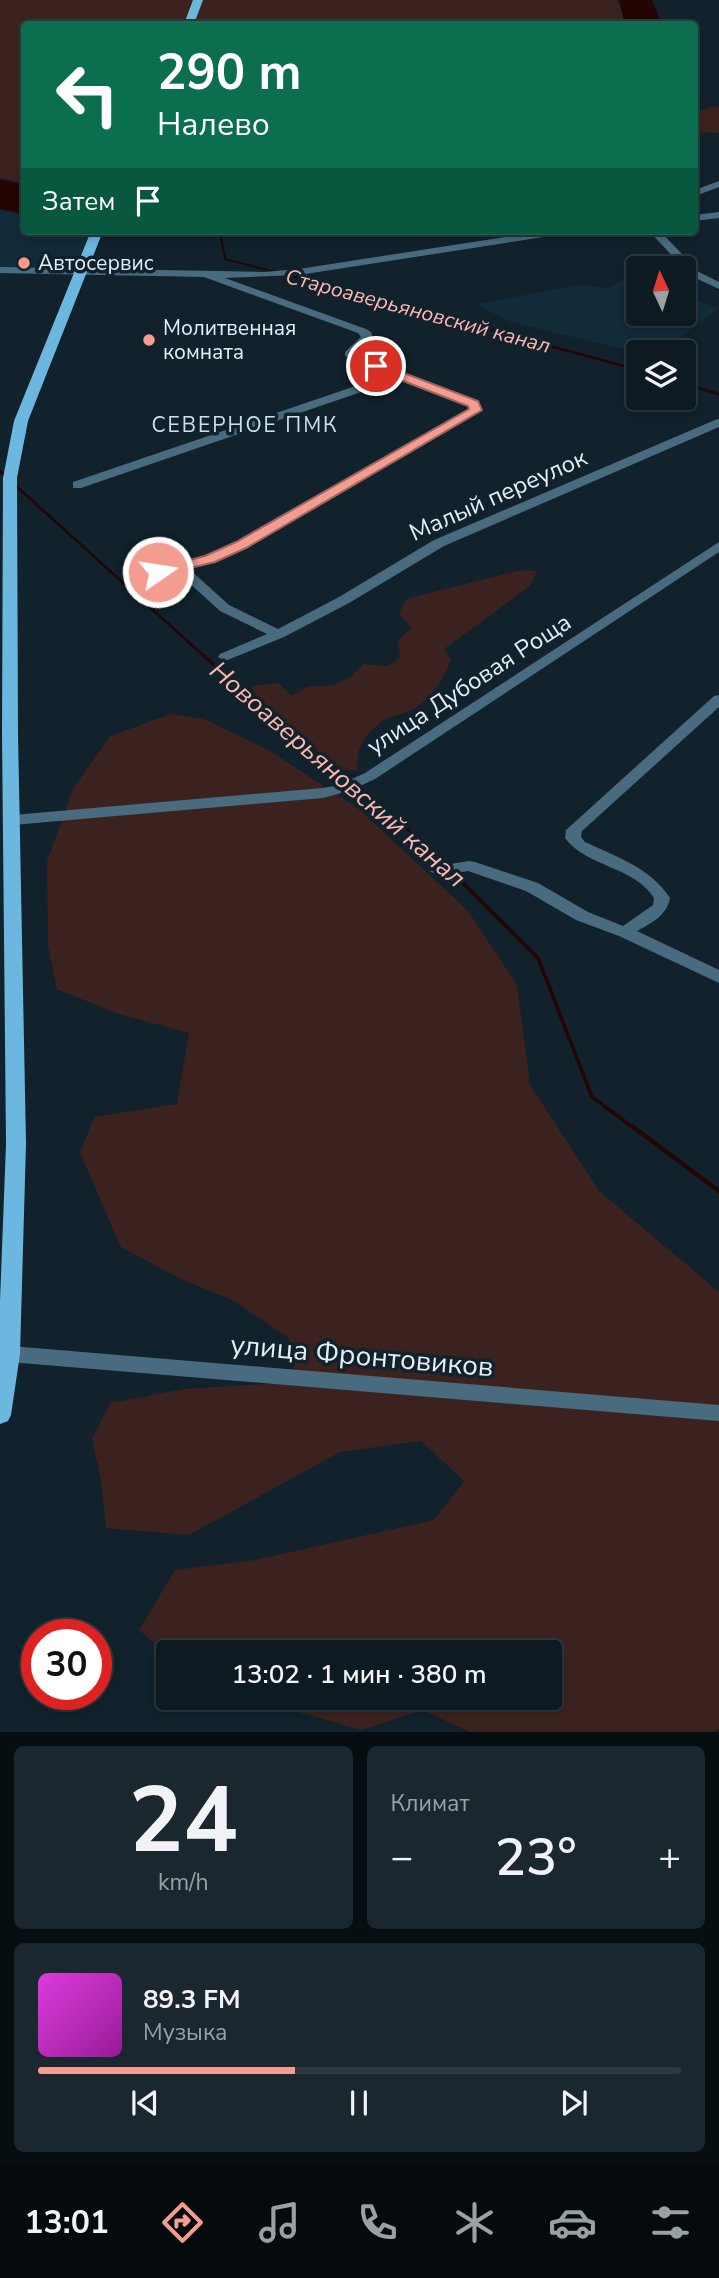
<!DOCTYPE html>
<html lang="ru">
<head>
<meta charset="utf-8">
<style>
	body { margin:0; font-family:"Nunito Sans",sans-serif; background:#1b272e; color:#f1f3f6; height:100vh; display:flex; flex-direction:column; font-size:26px; white-space:nowrap }
	* { box-sizing:border-box; margin:0 }
	p { font-size:23px; color:#9aa1a5 }
	.icon { flex:none; width:38px; height:38px; fill:none; stroke:currentColor; stroke-width:2; stroke-linecap:round; stroke-linejoin:round }
	.map { position:relative; height:1732px; overflow:hidden }
	.drawer { display:flex; flex-direction:column; gap:14px; padding:14px; background:#070e12; flex:1 }
	.drawer>* { flex:none }
	.guide { position:absolute; left:21px; top:21px; width:677px; height:214px; border-radius:7px; box-shadow:0 4px 10px #0003,0 0 0 2px #2d383f; background:#0b6e4f; color:#fff; overflow:hidden }
	.needle { width:46px; rotate:356deg }
	.tools { position:absolute; left:626px; top:256px; display:grid; gap:14px }
	.tools a { display:grid; place-items:center; width:70px; height:70px; border-radius:7px; background:#0d1a21; box-shadow:0 4px 10px #0003,0 0 0 2px #2d383f; font-size:35px }
	.speed { position:absolute; left:21px; top:1619px; display:flex; gap:14px; font-size:35px; font-weight:700; text-align:center }
	.speed>* { display:grid; place-content:center; width:91px; height:91px; border-radius:50%; background:#0d1a21; box-shadow:0 4px 10px #0003,0 0 0 2px #2d383f; line-height:1 }
	.speed .limit { border:10px solid #d22; background:#fff; color:#111 }
	.pin { position:absolute; display:grid; place-items:center; width:60px; height:60px; color:#fff; margin:-30px; border:4px solid #fff; border-radius:50%; box-shadow:0 2px 7px #0007 }
	.me { position:absolute; width:77px; margin:-38px; rotate:77deg; stroke-linejoin:round; filter:drop-shadow(0 0 5px #0008) }
	.turn { display:flex; align-items:center; gap:24px; height:147px; padding:0 21px; font-size:32px }
	.turn .icon { width:91px; height:91px; stroke-width:2.5 }
	.turn b { display:block; font-size:49px; line-height:60px }
	.then { display:flex; align-items:center; height:66px; padding:0 21px; background:#0003; gap:14px; font-size:26px }
	.big { font-size:52px; font-weight:600; line-height:1.1 }
	.drawer .widget { flex:1; display:flex; flex-direction:column; justify-content:center; gap:10px; min-width:0; padding:0 24px; border-radius:10px; background:#1b272e }
	.drawer .dial { align-items:center; gap:0 }
	.dial b { font-size:91px; line-height:1 }
	.song { display:flex; align-items:center; gap:21px }
	.cover { width:84px; height:84px; border-radius:10px; background:linear-gradient(135deg,hsl(300 70% 55%),hsl(300 70% 35%)) }
	.played { height:7px; border-radius:4px; background:linear-gradient(90deg,#f59c91 40%,#2d383f 40%) }
	.keys { display:flex; justify-content:space-around; direction:ltr }
	.heat { display:flex; justify-content:space-between; align-items:center; font-size:38px; direction:ltr }
	.drawer .tiles { flex:1; display:grid; gap:14px; grid-template-columns:1fr 1fr }
	.widget:last-child { grid-column:span 2 }
	.trip { position:absolute; left:156px; top:1640px; width:406px; height:70px; border-radius:7px; background:#0d1a21; box-shadow:0 4px 10px #0003,0 0 0 2px #2d383f; font-weight:600; line-height:70px; text-align:center }
	.dock { display:flex; height:112px; justify-content:space-around; align-items:center; background:#050a0d; color:#9aa1a5 }
	.dock .icon { width:49px; height:49px }
	.dock .active { color:#f59c91 }
	.dock b { font-size:32px; color:#f1f3f6 }
	.map>svg:first-child { display:block }
</style>
</head>
<body>
<div class="map">
<svg width="719" height="1732" viewBox="0 0 719 1732">
	<rect width="100%" height="100%" fill="#11222c"/>
	<path fill="#122b39" d="M0,210l24,4v17h77l-18,43h-83z
		M632,275l7,3v35h45v-19l35,15 -58,43 -22,1 -132,-32 -30,-17 106,-20 23,5z"/>
	<path fill="#3c221e" d="M0,0h617l9,24h-602v159l-24,-5z
		M719,106v27l-24,-1v-21z
		M521,570l16,1 -6,14 -87,64 7,11c-7,17 -18,38 -36,48 -9,6 -22,7 -31,12 -18,12 -30,30 -26,51l-21,-2 -83,-76 -2,-7 26,-3 14,13 15,-9 27,-2 18,-9 11,-12 25,2 13,-9 -4,-16 15,-13 -13,-14 7,-15z
		M171,714l33,5 66,32 89,58 109,102 49,74 13,100 69,106 120,101v437l-7,3h-242l-48,-22 -60,20 -78,-22 -25,-10h291v-46h-382v3l-29,-25 36,-60 80,-10 179,-40 30,-39 -43,-40 -81,11 -151,83 -83,-7 -5,-48 -9,-41 18,-36 74,-14 112,-7 -7,-44 -57,-38 -53,-22 -58,-31 -41,-94 14,-36 83,-13 12,-71 -73,-20 -59,-24 -9,-43 -1,-84 26,-73 37,-53z"/>
	<path fill="#230504" d="M619,0h33l10,24h-37z
		M0,179l24,6v29l-24,-5z"/>
	<g fill="none" stroke-linecap="round" stroke-linejoin="round">
		<path stroke="#230504" stroke-width="2" d="M220,231l5,28 50,13
			M283,274l55,15"/>
		<path stroke="#230504" stroke-width="2.5" d="M331,287l308,83
			M684,384l35,10
			M0,471l7,6
			M15,485l190,172"/>
		<path stroke="#230504" stroke-width="3.5" d="M203,655l90,82 124,100 30,30
			M452,872l86,86 54,139 43,32"/>
		<path stroke="#230504" stroke-width="4.5" d="M633,1127l86,64"/>
		<path fill="#496b7f" fill-rule="evenodd" d="M719,181v6l-24,9v-6z
			M719,212v6l-24,3v-6z
			M543,231h48l-5,3 -36,2 -251,39 -74,3 141,51 5,3 2,6 -16,17 120,46 5,9 -236,138 -31,14 -27,6 41,37 49,24 61,-32 95,-57 281,-120 4,-1v8l-275,119 -95,57 -65,34 -59,24 -7,-4 2,-3 47,-20 -47,-23 -44,-40 -41,10 -7,-4 2,-3 76,-18 30,-14 233,-133 -1,-3 -69,-27 -318,109h-8v-6l315,-107 -43,-19v-4l16,-15 -3,-4 -154,-56 -204,-4v-6l263,5 36,-3z
			M649,231h11l39,41 20,10v7l-28,-13z
			M719,542v10l-344,227 -26,12 -26,7 -310,27 -8,-5 8,-5 310,-27 16,-3 26,-12z
			M719,695v12l-137,124 -1,6 4,5c30,14 66,26 85,56 -3,17 -18,25 -33,33l82,39v13l-100,-47 -43,-16 -50,-29 -58,-20 -30,5 -8,-5 8,-5 31,-5 6,1 63,21 50,29 35,14 30,-21 1,-7c-20,-32 -68,-31 -89,-60l1,-8 148,-134z
			M0,1342l11,4 708,59v16l-710,-59 -9,-3z"/>
		<path fill="#6cb7e0" fill-rule="evenodd" d="M193,0h10l-9,24h-10z
			M91,231h12l-75,190 -11,57 1,256 8,410 -6,210 -9,61 -3,6 -8,3v-123l6,-157 -4,-410 1,-256 11,-57z"/>
	</g>
	<path fill="#f59c91" stroke="#9f655e" stroke-width="2" d="M372,364h8l98,37 4,9 -236,138 -31,14 -57,14 -5,-1v-6l52,-13 31,-14 233,-133 -1,-3 -96,-37z"/>
	<g fill="#f59c91" stroke="#11222c" stroke-width="2.5">
		<circle cx="24" cy="263" r="7"/>
		<circle cx="149" cy="340" r="7"/>
	</g>
	<g text-anchor="middle" stroke-width="7" stroke-linejoin="round" paint-order="stroke">
		<g font-size="21" fill="#e3eef5" stroke="#11222c" text-anchor="start">
			<text x="38" y="270">Автосервис</text>
			<text x="163" y="335">Молитвенная<tspan x="163" dy="24">комната</tspan></text>
		</g>
		<g font-size="21" font-style="italic" fill="#fdb7ad" stroke="#11222c">
			<text transform="translate(418 311) rotate(15)" y="7">Староаверьяновский канал</text>
		</g>
		<g font-size="21" letter-spacing="2" fill="#cbe1ee" stroke="#11222c">
			<text x="245" y="432">СЕВЕРНОЕ ПМК</text>
		</g>
		<g font-size="24" fill="#e3eef5" stroke="#11222c">
			<text transform="translate(498 495) rotate(-24)" y="8">Малый переулок</text>
			<text transform="translate(469 684) rotate(-33)" y="8">улица Дубовая Роща</text>
		</g>
		<g font-size="26" font-style="italic" fill="#fdb7ad" stroke="#11222c">
			<text transform="translate(338 774) rotate(41)" y="9">Новоаверьяновский канал</text>
		</g>
		<g font-size="28" fill="#e3eef5" stroke="#11222c">
			<text transform="translate(362 1355) rotate(5)" y="10">улица Фронтовиков</text>
		</g>
	</g>
</svg>
<div class="tools">
<a><svg class="needle" viewBox="-14 -14 28 28"><path d="M0-13l5 13h-10z" fill="#e53935"/><path d="M0 13l5-13h-10z" fill="#9aa1a5"/></svg></a>
<a><svg class="icon" aria-label="layers" viewBox="0 0 24 24"><path d="M12 4l9 5-9 5-9-5zM3 14l9 5 9-5"/></svg></a>
</div>
<div class="speed"><div class="limit">30</div></div>
<div class="pin" style="left:376px;top:366px;background:#d93025"><svg class="icon" aria-label="arrive" viewBox="0 0 24 24"><path d="M6 21V4h12l-3 4 3 4H6"/></svg></div>
<svg class="me" style="left:158px;top:572px" viewBox="-20 -20 40 40"><circle r="17" fill="#f59c91" stroke="#fff" stroke-width="3"/><path d="M0-11L8 9 0 5-8 9z" fill="#fff"/></svg>
<div class="trip">13:02 · 1 мин · 380 m</div>
<div class="guide">
<div class="turn"><svg class="icon" aria-label="left" viewBox="0 0 24 24"><path d="M17 20v-9H6M10 6l-5 5 5 5"/></svg><div><b>290 m</b>Налево</div></div>
<div class="then">Затем<svg class="icon" aria-label="arrive" viewBox="0 0 24 24"><path d="M6 21V4h12l-3 4 3 4H6"/></svg></div>
</div>
</div>
<section class="drawer">
<div class="tiles">
<div class="widget dial"><b>24</b><p>km/h</p></div>
<div class="widget"><p>Климат</p>
<div class="heat"><a>−</a><b class="big">23°</b><a>+</a></div>
</div>
<div class="widget">
<div class="song"><i class="cover"></i><div><b>89.3 FM</b><p>Музыка</p></div></div>
<div class="played"></div>
<div class="keys"><svg class="icon" aria-label="previous" viewBox="0 0 24 24"><path d="M18 5L8 12l10 7zM5 5v14"/></svg><svg class="icon" aria-label="pause" viewBox="0 0 24 24"><path d="M8 5v14M16 5v14"/></svg><svg class="icon" aria-label="next" viewBox="0 0 24 24"><path d="M6 5l10 7-10 7zM19 5v14"/></svg></div>
</div>
</div>
</section>
<nav class="dock">
<b>13:01</b>
<svg class="icon active" aria-label="directions" viewBox="0 0 24 24"><path d="M12 3l9 9-9 9-9-9zM9 14v-3h6M13 9l2 2-2 2"/></svg>
<svg class="icon" aria-label="music" viewBox="0 0 24 24"><path d="M9 18V5l10-2v13"/><circle cx="6" cy="18" r="3"/><circle cx="16" cy="16" r="3"/></svg>
<svg class="icon" aria-label="phone" viewBox="0 0 24 24"><path d="M5 4h4l2 5-3 2q2 4 5 5l2-3 5 2v4C11 20 4 13 5 4z"/></svg>
<svg class="icon" aria-label="climate" viewBox="0 0 24 24"><path d="M12 3v18M4 7l16 10M4 17L20 7"/></svg>
<svg class="icon" aria-label="car" viewBox="0 0 24 24"><path d="M5 17H2v-5l4-1 3-4h7l3 4 3 1v5h-3M9 17h6M6 11h13"/><circle cx="7" cy="17" r="2"/><circle cx="17" cy="17" r="2"/></svg>
<svg class="icon" aria-label="filters" viewBox="0 0 24 24"><path d="M4 7h16M4 17h16"/><circle cx="9" cy="7" r="2"/><circle cx="15" cy="17" r="2"/></svg>
</nav>
</body>
</html>
